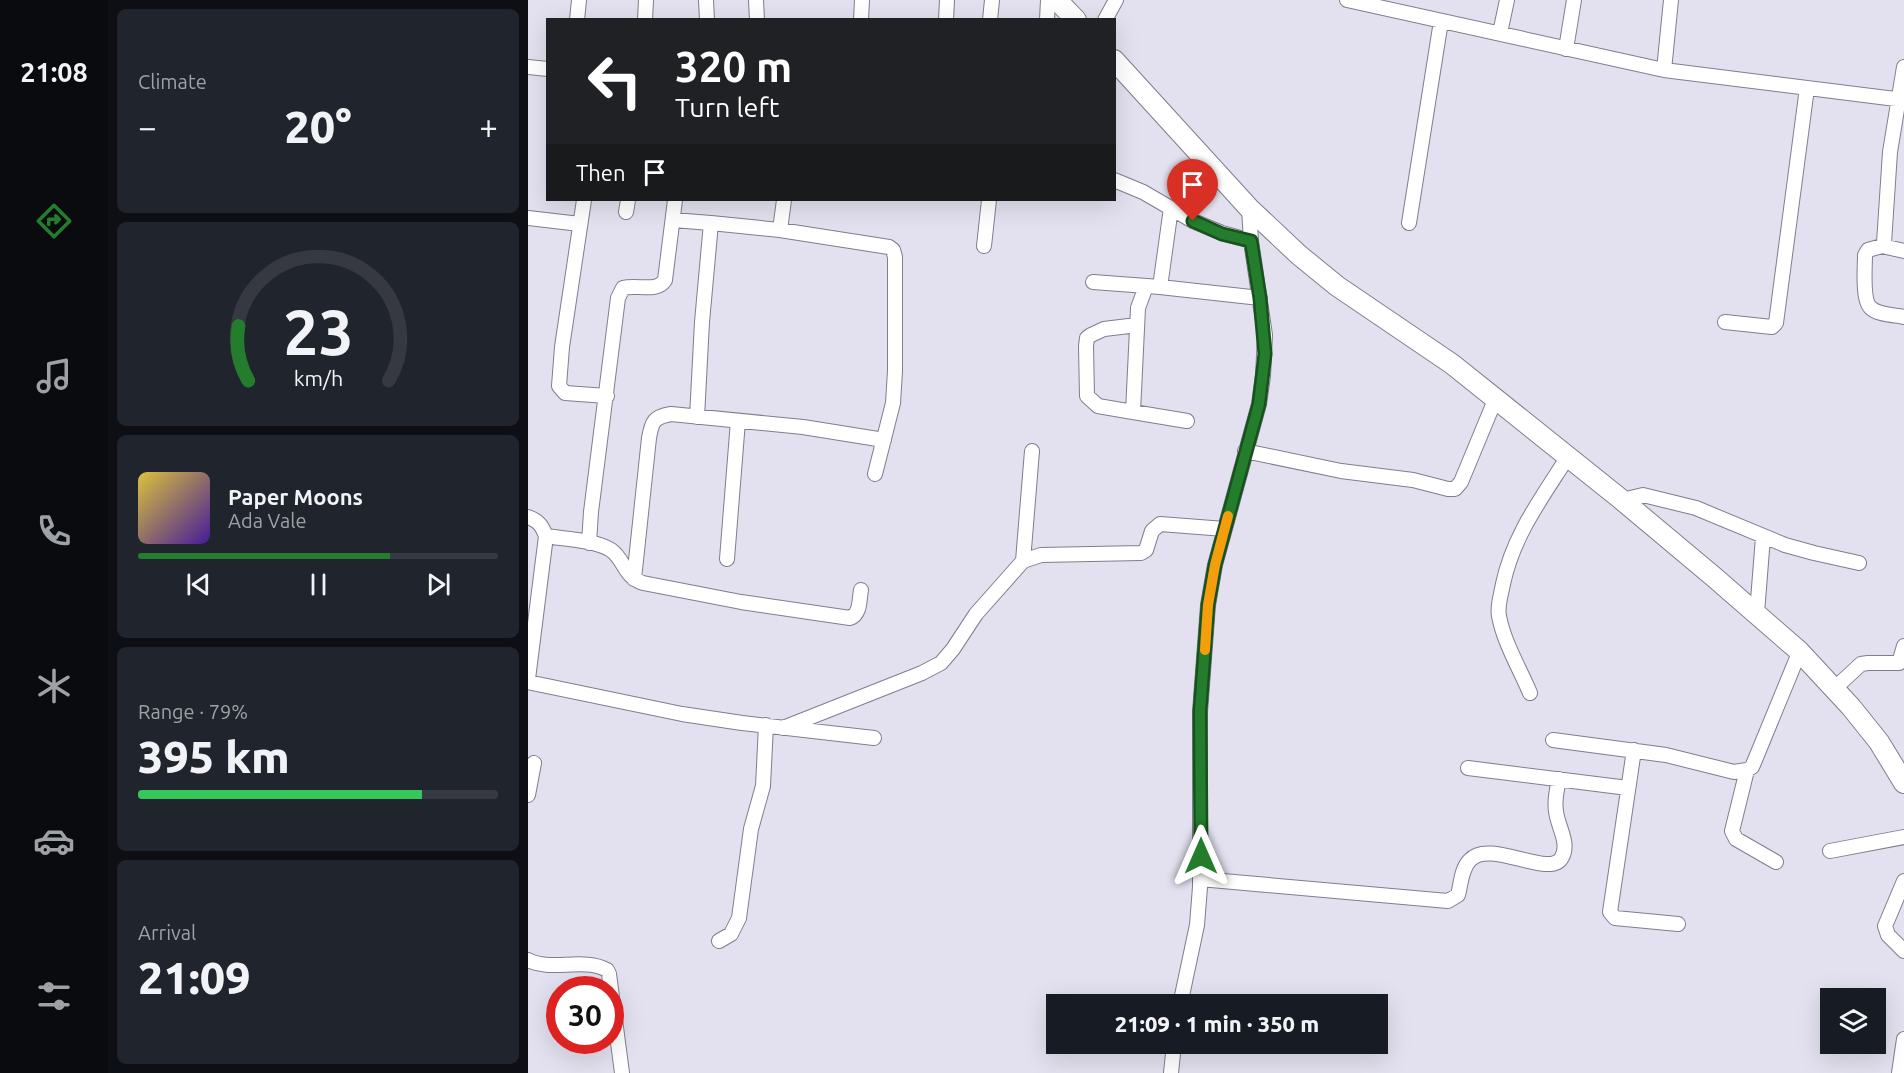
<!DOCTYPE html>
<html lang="en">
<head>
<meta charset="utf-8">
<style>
	body { margin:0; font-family:Ubuntu,sans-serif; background:#20242c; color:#f1f3f6; height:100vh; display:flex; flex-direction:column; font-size:22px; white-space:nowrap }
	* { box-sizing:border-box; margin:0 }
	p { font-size:20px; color:#9ea1a6 }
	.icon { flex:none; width:33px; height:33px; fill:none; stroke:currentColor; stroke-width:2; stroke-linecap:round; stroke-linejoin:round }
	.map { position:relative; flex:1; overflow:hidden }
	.drawer { display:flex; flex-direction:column; gap:9px; padding:9px; background:#0d0f14; width:420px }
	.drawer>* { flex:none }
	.hud { position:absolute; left:18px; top:18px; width:570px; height:183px; border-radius:0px; box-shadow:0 6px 24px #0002; background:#202124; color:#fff; overflow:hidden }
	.tools { position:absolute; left:1292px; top:988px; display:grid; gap:12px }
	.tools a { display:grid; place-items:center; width:66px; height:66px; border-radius:0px; background:#171b24; box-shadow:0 6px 24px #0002; font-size:30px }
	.speed { position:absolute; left:18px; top:976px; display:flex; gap:12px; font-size:30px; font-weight:700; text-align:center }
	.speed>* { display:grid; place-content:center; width:78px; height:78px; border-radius:50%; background:#171b24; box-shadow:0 6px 24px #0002; line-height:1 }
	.speed .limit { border:9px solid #d22; background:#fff; color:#111 }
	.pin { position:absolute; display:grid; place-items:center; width:51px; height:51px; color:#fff; margin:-62px -26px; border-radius:50% 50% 50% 0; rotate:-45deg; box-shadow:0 0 6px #0007 }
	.pin .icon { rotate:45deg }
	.me { position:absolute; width:66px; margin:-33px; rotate:0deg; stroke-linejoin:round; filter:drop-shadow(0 0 4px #0008) }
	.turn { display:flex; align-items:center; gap:21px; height:126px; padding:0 30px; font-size:27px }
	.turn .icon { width:78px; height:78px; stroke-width:2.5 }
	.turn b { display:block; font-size:42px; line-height:51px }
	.then { display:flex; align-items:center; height:57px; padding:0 30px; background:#0003; gap:12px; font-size:22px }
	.big { font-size:45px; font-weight:800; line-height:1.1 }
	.drawer .card { flex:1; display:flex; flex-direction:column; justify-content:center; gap:9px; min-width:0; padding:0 21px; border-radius:9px; background:#20242c }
	.drawer .dial { align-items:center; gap:0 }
	.dial svg { height:156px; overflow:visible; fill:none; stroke:#363941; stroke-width:7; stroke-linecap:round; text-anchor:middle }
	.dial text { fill:#f1f3f6; stroke:none }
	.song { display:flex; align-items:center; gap:18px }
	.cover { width:72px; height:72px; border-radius:9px; background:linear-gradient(135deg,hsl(50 70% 55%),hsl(260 70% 35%)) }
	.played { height:6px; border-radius:3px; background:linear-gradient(90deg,#237d2c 70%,#363941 70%) }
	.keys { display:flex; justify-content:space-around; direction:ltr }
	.heat { display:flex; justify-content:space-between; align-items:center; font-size:33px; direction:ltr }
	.charge { height:9px; border-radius:4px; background:linear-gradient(90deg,#34c759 79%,#363941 0) }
	.trip { position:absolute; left:518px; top:994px; width:342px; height:60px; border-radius:0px; background:#171b24; box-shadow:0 6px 24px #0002; font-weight:800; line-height:60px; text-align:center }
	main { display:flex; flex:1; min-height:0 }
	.tab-bar { display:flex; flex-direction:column; width:108px; justify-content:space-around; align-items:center; background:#090b0e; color:#9ea1a6 }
	.tab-bar .icon { width:42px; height:42px }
	.tab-bar .selected { color:#237d2c }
	.tab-bar b { font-size:27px; color:#f1f3f6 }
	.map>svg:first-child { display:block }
</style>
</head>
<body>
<main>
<nav class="tab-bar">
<b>21:08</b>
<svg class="icon selected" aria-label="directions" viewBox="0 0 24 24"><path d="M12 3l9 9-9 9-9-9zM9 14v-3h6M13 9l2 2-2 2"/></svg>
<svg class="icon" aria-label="music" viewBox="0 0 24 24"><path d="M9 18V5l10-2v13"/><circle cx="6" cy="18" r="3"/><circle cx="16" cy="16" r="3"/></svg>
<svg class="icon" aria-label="phone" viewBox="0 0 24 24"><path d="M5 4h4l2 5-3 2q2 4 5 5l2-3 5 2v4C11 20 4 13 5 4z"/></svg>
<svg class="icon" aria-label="climate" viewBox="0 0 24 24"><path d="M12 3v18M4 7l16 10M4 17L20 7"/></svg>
<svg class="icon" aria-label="car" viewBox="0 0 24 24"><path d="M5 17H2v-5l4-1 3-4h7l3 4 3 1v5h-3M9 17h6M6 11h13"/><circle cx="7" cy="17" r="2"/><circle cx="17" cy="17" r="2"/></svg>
<svg class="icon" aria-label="filters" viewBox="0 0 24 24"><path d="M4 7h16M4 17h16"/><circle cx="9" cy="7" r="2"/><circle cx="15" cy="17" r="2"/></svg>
</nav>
<section class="drawer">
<div class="card"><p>Climate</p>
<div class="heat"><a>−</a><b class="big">20°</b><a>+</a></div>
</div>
<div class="card dial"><svg viewBox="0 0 100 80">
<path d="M14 69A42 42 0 1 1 86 69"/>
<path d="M14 69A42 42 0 0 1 9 41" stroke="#237d2c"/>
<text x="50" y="56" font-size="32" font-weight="700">23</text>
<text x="50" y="72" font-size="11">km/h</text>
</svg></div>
<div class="card">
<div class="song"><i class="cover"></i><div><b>Paper Moons</b><p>Ada Vale</p></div></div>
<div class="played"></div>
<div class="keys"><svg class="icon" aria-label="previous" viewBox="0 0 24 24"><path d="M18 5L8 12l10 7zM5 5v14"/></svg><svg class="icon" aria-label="pause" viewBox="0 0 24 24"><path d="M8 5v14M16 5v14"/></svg><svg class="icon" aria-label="next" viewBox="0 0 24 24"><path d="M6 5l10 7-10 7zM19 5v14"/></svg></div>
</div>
<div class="card"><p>Range · 79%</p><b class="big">395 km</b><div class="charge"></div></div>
<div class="card"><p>Arrival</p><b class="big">21:09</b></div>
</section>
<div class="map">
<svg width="1376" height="1073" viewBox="0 0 1376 1073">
	<rect width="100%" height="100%" fill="#e3e0ef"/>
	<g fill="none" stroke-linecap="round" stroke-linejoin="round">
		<g stroke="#807e8b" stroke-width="16">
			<path id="street" d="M178,0l1,20
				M228,0l1,20
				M819,0l317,70 240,30
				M49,20l2,-20
				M117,20l1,-20
				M333,20l1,-20
				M418,20l1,-20
				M462,20l2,-20
				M519,20l1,-20
				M577,20l11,-20
				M972,33l7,-33
				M1038,49l8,-49
				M0,67l20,2
				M1376,67l-14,85 -6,91 -2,3 -14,4 -3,5c0,11 -3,46 6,53 7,7 24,7 33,9
				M1136,70l7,-70
				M586,180l29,12 50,29 29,12 29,8
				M56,200l-22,147 -3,39 6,7 42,3
				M98,212l2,-12
				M0,218l52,6
				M145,220l38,3
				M881,223l32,-202
				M252,230l4,-30
				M456,246l5,-46
				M1354,246l22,5
				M565,282l67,5 11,-79
				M618,286l-8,22 -5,104 54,9
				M632,287l100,11
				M1197,322l47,5 4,-4 31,-235
				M605,412l-35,-6 -11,-10 -1,-50 1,-8 4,-3 13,-6 33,-4
				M169,417l5,-95 9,-99 69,7 109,17 4,3 2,7v114l-2,32 -18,71
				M717,451l96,20 72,9 35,9h7l6,-7 34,-82
				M1094,500l21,-5 53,13 89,37 29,8 45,10
				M0,517c11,4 14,9 18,19l-18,143
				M18,536c19,3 49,4 65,14 14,10 12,26 32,33l98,19 109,16c11,-4 9,-19 11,-28
				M61,543l2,-31 27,-214 5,-10c14,-4 34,5 42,-8l10,-80
				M199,559l11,-138
				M495,561l9,-110
				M106,579l15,-141c3,-17 5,-21 22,-24l132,13 81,13
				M1229,613l6,-76
				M0,682l154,32 60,9 132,15
				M1306,689l27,-25 7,-1h31l5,-17
				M1002,693c-10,-24 -26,-50 -31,-77 -2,-10 2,-21 4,-32 10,-48 38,-85 64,-126
				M255,728l139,-55 19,-10 12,-14 23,-35 47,-53 18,-6 100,-2 5,-3 6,-19 8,-7 65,5
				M1025,740l113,15 68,17 13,-2 5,-3 3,-7 44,-107
				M1106,750l-24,162 5,6 63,6
				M940,768l160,20
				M1219,770l-15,61 4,8 40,23
				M0,795l6,-32
				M1302,851l74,-14
				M672,879l248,22 10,-6c3,-11 3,-26 12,-35 20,-22 81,20 92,-3 8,-14 -5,-32 -6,-46 -2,-11 1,-21 3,-32
				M1376,881l-19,45 3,9 16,16
				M191,941l12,-7 8,-16 12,-89 12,-43 3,-61
				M0,960c22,12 56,-3 79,10l2,4 13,99
				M652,1005l17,-80 3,-38v-175l8,-107 7,-40 44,-161 4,-28 2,-41 -14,-94 -2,-33
				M643,1073l3,-29
				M1371,1073l5,-34"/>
		</g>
		<g stroke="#807e8b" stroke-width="22">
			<path id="secondary" d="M529,0l19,20
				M586,60l135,148 50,47 38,31 115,78 170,136 92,77 85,74 52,56 28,35 25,41"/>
		</g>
		<use href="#street" stroke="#fff" stroke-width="14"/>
		<use href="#secondary" stroke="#fff" stroke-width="20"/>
	</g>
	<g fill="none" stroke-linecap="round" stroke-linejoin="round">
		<g stroke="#17511d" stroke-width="15">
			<path id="route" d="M665,221l29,13 29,7 9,57 5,56 -6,50 -44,161 -7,40 -8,106 1,145"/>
		</g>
		<use href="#route" stroke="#237d2c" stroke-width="10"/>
		<path stroke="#f59e0b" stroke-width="10" d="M677,650l3,-45 7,-40 13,-49"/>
	</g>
</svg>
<div class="tools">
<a><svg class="icon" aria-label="layers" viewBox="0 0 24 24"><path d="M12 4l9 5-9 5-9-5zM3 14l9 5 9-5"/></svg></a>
</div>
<div class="speed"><div class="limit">30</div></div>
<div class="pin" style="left:665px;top:221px;background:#d93025"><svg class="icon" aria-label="arrive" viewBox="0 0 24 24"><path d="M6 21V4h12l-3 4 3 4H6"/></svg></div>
<svg class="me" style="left:673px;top:856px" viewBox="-20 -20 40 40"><path d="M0-17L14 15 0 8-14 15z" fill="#237d2c" stroke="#fff" stroke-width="4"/></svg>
<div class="trip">21:09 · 1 min · 350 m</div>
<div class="hud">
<div class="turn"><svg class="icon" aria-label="left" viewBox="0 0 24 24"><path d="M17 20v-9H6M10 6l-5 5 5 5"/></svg><div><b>320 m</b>Turn left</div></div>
<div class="then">Then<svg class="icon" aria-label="arrive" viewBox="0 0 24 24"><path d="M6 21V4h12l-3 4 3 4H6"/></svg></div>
</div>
</div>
</main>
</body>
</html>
